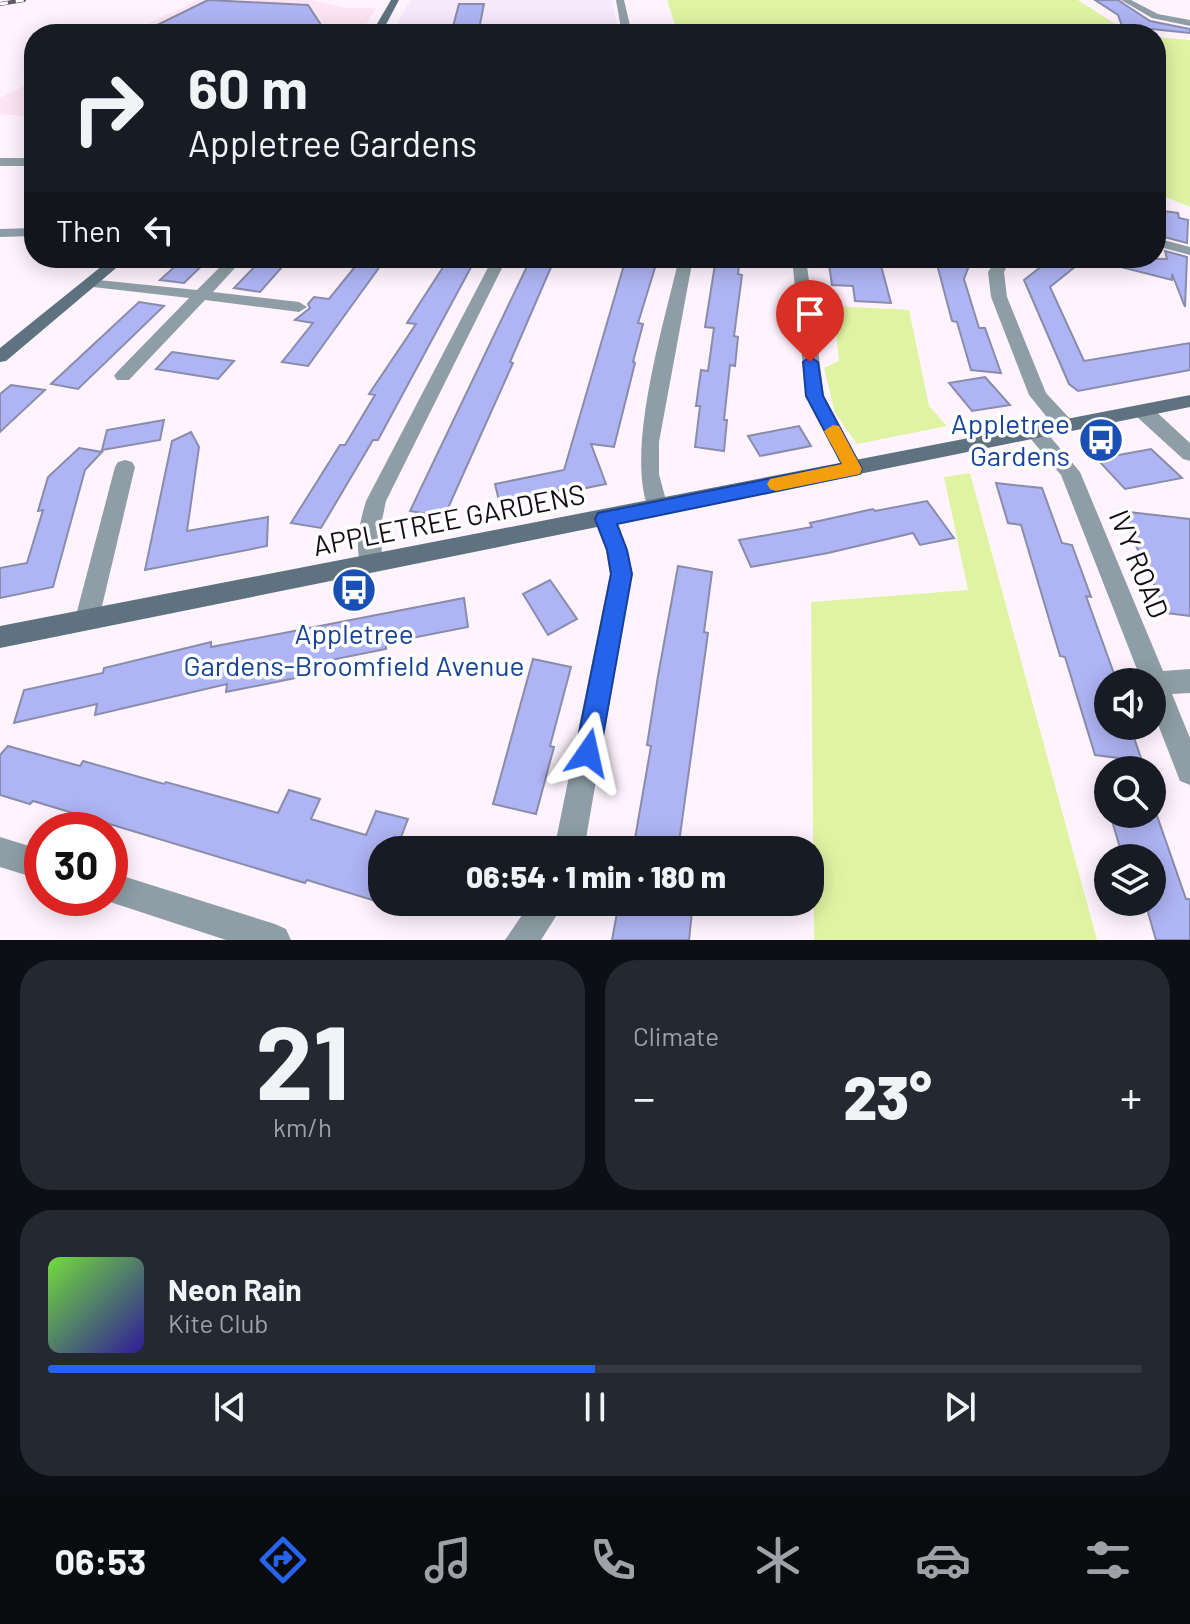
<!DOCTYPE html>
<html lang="en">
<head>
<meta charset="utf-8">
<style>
	body { margin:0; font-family:Barlow,sans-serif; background:#242831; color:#f1f3f6; height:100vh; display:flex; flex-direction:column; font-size:30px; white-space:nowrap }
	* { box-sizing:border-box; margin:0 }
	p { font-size:26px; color:#9ea1a6 }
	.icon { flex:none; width:44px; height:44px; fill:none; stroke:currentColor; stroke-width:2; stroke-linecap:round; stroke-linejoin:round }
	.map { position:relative; height:940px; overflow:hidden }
	.side { display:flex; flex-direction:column; gap:20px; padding:20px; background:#0d0f14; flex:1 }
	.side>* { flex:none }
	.hud { position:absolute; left:24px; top:24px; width:1142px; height:244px; border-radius:32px; box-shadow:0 4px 20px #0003; background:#171b24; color:#f1f3f6; overflow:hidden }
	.buttons { position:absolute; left:1094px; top:668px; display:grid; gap:16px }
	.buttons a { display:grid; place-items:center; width:72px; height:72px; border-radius:50%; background:#171b24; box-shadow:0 4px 20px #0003; font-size:40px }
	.speed { position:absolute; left:24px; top:812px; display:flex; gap:16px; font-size:40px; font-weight:700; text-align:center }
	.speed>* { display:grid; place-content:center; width:104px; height:104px; border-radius:50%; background:#171b24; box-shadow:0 4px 20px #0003; line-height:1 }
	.speed .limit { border:12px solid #d22; background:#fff; color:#111 }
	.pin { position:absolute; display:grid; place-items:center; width:68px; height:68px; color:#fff; margin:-82px -34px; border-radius:50% 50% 50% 0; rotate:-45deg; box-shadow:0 0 8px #0007 }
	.pin .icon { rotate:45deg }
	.me { position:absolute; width:88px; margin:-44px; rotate:11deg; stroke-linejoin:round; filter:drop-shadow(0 0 6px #0008) }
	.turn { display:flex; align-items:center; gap:28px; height:168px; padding:0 32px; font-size:36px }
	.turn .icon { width:104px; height:104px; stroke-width:2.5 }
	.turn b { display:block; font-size:56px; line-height:68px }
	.then { display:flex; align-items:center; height:76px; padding:0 32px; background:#0003; gap:16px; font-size:30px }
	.big { font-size:60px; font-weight:800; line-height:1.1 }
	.side .card { flex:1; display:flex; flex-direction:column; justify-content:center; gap:12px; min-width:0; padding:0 28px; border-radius:32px; background:#242831 }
	.side .dial { align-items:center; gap:0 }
	.dial b { font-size:104px; line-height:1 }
	.song { display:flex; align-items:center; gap:24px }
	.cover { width:96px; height:96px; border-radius:12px; background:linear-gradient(135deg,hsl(100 70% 55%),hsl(250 70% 35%)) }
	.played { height:8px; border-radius:4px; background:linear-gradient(90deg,#2563eb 50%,#363941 50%) }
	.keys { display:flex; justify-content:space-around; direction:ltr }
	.heat { display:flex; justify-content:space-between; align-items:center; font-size:44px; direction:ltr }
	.side .tiles { flex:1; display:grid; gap:20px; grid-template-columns:1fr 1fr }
	.card:last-child { grid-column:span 2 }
	.trip { position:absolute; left:368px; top:836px; width:456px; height:80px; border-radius:32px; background:#171b24; box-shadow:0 4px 20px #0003; font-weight:800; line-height:80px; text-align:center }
	.tabs { display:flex; height:128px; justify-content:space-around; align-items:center; background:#090b0e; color:#9ea1a6 }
	.tabs .icon { width:56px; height:56px }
	.tabs .selected { color:#2563eb }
	.tabs b { font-size:36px; color:#f1f3f6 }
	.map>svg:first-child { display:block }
</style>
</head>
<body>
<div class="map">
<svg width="1190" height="940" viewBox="0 0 1190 940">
	<rect width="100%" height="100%" fill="#fff4fe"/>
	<path fill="#f7e8fb" d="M410,0h202l7,34h-227z"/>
	<path fill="#fde6f3" d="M197,0h112l39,8h28l-16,26h-233z
		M34,81v36l-34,-3v-16z"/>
	<path fill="#dff4a3" d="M667,0h411l53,34h-453z
		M1156,37l34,3v167l-34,-14z
		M833,306l76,4 20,96 18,20 -90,18 -22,-31 -11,-45 15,-7z
		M970,473l127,467h-283l-3,-338 157,-12 -24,-113z"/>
	<path fill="#afb4f4" stroke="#898caa" stroke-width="2" d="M208,0l100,5 19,29h-99l-79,-5z
		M1095,0h23l32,21 40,8v4l-68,-7 -4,-11z
		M459,4h25l-6,30h-27z
		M1156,210l22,3 1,5 9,2 -1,23 -27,-7z
		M1165,251l22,6 -2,50 -13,-33v6l-59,-15 1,-7 53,1z
		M184,258h26l-26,25 -24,-3z
		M263,258h27l-30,34 -26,-4z
		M362,258h24l-78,108 -26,-4 31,-39 -18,-3 15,-12 -2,-4 6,-7 15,2z
		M449,258h27l-98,182h-5l-52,88 -30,-5 49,-78h5l30,-50 -6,-1 47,-70 -9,-1z
		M531,258h24l-45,104 3,1 -69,154 -34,-6z
		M626,258h32l-20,65 5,1 -10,38 2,1 -21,84 -23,-3 15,40 -25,5 -1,-3 -80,19 -5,-21 69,-14z
		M716,258h24l-2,16 4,1 -8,61 4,1 -3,29 -5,-1 -6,55h3l-3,31 -29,-4 5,-41h-4l5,-36 7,1 6,-43 -9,-1z
		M828,258h51l12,45 -36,-2 -2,-15 -21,-1z
		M943,258h29l-8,21 15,49h6l16,45 -30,-3 -14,-48 -5,-1 -14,-53z
		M1052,258h34l-36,29 34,74 106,-18v27l-112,21 -9,-7 -45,-104z
		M139,302l25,4 -86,83 -27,-5z
		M172,352l62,9 -16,18 -62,-10z
		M985,377l25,28 -38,6 -23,-28z
		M11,385l34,5 -45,42v-38z
		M164,420l-4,20 -58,10 5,-20z
		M799,426l12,20 -51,10 -12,-20z
		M191,432l8,15 -12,84 81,-14 -1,29 -122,24 27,-129z
		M79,448l23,4 -17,18 -32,117 -53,11v-30l27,-5 16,-53 -5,1 10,-34z
		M1151,449l31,29 -57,11 -28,-30z
		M996,483l46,5 20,55 10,2 19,52 -5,-1 31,86h-9v44h22l12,35 -47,-6 -30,-98 -5,-1 -39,-131 -13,-2z
		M927,501l27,37 -34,7 -7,-12 -85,20 -77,14 -12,-27 73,-13 -2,-4 63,-14 2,2z
		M1120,511l70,8v97l-23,-3z
		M678,566l34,6 -8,60 4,1 -30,217h-45l18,-104 -4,-1 11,-69z
		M550,580l27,39 -29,16 -25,-41z
		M464,598l4,29 -82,16v6l-90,18v11l-70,14 1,-8 -132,31 2,-11 -83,19 10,-33 79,-17 1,-5 107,-26v5z
		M533,659l38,8 -21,79 4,1 -18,67 -43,-10z
		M8,746l72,20 3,-5 81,23 2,-2 112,31 11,-23 31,9 -9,20 55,16 10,-24 32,8 -12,31h-14v53l-75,-23 -2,3 -272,-82 -3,3 -30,-9v-40z
		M1152,810h3l31,89h4v41h-34l-11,-38h7v-44h-29l-13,-44h42z
		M619,902h74l-4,38h-77z"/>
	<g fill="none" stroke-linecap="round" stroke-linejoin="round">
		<path fill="#8f9ea6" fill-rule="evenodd" d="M616,0h8l8,34h-10z
			M1121,0h10l27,14 32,6v6l-38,-8z
			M0,158h34v8h-34z
			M34,228v8l-34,1v-8z
			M1156,238l34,9v8l-34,-9z
			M229,258h15l-31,34 86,10 8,5 -8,5 -94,-12 -76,80h-12l-3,-4 3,-4 72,-74 -96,-11 -5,-2v-6l109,11z
			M493,258h14l-121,243 -5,24 1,38 -3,7 -8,2 -8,-2c-10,-20 -3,-49 3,-69z
			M679,258h14l-34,184v32l9,34 -3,6h-14c-29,-55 14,-194 28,-256z
			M792,258h14l18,138 39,73 -3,5h-14l-40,-78z
			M997,258h14l-7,14 3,25 39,96 26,28 2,5 -2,5h-14l-29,-36 -38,-98 -3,-25z
			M1143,405l7,1 40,37v18l-7,-2 -47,-43 -2,-5z
			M1035,425l7,2 38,45 83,199 27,-2v24l-18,1 18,44v47l-10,-4 -28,-72v-27h-10l-81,-207 -36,-43z
			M125,460l7,2 3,5 -36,152 -4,7 -8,3 -8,-3 -4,-7 40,-152 3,-5z
			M605,511l8,2c10,20 15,40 19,61l-48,276h-30l56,-276 -4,-24 -12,-31 3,-6z
			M0,837l42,13v30l-42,-13z
			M110,872l165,52 11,5 5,11h-65l-116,-38 -10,-4h10z
			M531,902h34l-24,38h-36z"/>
		<path fill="#5e737f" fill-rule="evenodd" d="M391,0h8l-18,34h-10z
			M112,258h16l-122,103 -6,1v-14z
			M1190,395v12l-1190,241v-22z"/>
		<g stroke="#645963" stroke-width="4">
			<path id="rail" d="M0,4l24,-4"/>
		</g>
		<use href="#rail" stroke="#fff" stroke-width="3" stroke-dasharray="8" stroke-linecap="butt"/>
	</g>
	<path fill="#2563eb" stroke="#184099" stroke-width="2" d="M810,357l8,5 5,34 39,73 -2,5 -243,50 10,26 5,24 -32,179 -3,8 -9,4 -9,-4 -4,-8 36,-179 -4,-24 -12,-31 3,-6 244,-49 -36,-68 -3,-34z"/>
	<path fill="#f59e0b" d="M833,425l6,1 23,43 -2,5 -84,17 -6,-2 -3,-5 3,-5 72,-15 -18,-33z"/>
	<defs>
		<g id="bus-disc" transform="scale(2.3)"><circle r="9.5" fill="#1a4fb4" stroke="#fff"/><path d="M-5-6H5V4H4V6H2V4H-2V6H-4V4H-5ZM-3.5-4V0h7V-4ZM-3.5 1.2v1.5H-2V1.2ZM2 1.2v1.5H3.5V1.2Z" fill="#fff"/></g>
	</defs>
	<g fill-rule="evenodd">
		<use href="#bus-disc" x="1101" y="440"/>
		<use href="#bus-disc" x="354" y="590"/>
	</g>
	<g text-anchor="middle" stroke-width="7" stroke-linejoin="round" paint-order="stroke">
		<g font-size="28" fill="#164399" stroke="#fff" text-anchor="end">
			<text x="1070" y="434">Appletree<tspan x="1070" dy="32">Gardens</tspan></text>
			<text x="354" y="644" text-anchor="middle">Appletree<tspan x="354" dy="32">Gardens-Broomfield Avenue</tspan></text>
		</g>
		<g font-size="28" fill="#150b14" stroke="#fff">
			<text transform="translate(449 520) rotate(-11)" y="10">APPLETREE GARDENS</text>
			<text transform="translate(1139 564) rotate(68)" y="10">IVY ROAD</text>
		</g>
	</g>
</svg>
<div class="buttons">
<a><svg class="icon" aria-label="sound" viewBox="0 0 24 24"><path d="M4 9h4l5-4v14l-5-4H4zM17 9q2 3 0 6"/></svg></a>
<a><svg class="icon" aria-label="search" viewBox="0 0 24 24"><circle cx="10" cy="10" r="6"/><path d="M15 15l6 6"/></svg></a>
<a><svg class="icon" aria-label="layers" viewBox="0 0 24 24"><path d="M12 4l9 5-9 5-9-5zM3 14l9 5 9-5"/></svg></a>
</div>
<div class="speed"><div class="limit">30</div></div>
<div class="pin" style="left:810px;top:362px;background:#d93025"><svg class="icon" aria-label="arrive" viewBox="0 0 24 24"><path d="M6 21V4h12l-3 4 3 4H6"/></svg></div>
<svg class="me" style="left:588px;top:753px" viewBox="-20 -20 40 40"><path d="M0-17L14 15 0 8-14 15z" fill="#2563eb" stroke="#fff" stroke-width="4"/></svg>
<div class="trip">06:54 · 1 min · 180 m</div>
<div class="hud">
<div class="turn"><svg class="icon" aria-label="right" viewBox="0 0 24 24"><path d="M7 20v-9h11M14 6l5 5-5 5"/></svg><div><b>60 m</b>Appletree Gardens</div></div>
<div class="then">Then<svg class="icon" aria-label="left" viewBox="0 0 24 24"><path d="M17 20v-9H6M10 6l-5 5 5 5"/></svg></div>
</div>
</div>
<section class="side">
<div class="tiles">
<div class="card dial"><b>21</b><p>km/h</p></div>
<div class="card"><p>Climate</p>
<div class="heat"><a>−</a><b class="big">23°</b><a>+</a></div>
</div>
<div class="card">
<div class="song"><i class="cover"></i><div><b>Neon Rain</b><p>Kite Club</p></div></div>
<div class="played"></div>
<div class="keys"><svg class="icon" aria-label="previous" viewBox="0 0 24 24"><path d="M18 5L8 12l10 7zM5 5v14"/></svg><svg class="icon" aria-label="pause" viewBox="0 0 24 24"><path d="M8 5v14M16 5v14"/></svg><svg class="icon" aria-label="next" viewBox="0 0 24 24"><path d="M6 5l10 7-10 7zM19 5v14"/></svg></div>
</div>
</div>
</section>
<nav class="tabs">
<b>06:53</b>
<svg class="icon selected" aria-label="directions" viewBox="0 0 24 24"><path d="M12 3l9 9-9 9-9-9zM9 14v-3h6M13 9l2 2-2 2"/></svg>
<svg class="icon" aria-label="music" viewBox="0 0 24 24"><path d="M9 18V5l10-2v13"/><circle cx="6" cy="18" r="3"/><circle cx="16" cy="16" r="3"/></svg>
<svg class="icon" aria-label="phone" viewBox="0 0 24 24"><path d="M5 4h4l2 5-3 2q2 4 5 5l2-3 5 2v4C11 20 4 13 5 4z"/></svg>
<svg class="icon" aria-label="climate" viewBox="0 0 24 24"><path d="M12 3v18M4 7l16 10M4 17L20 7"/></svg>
<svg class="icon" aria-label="car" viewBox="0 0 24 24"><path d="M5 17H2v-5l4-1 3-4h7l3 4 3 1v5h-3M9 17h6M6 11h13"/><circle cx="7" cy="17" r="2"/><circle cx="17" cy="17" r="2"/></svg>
<svg class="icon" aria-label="filters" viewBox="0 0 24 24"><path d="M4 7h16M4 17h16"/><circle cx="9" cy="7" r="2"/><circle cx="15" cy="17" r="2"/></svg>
</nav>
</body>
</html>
